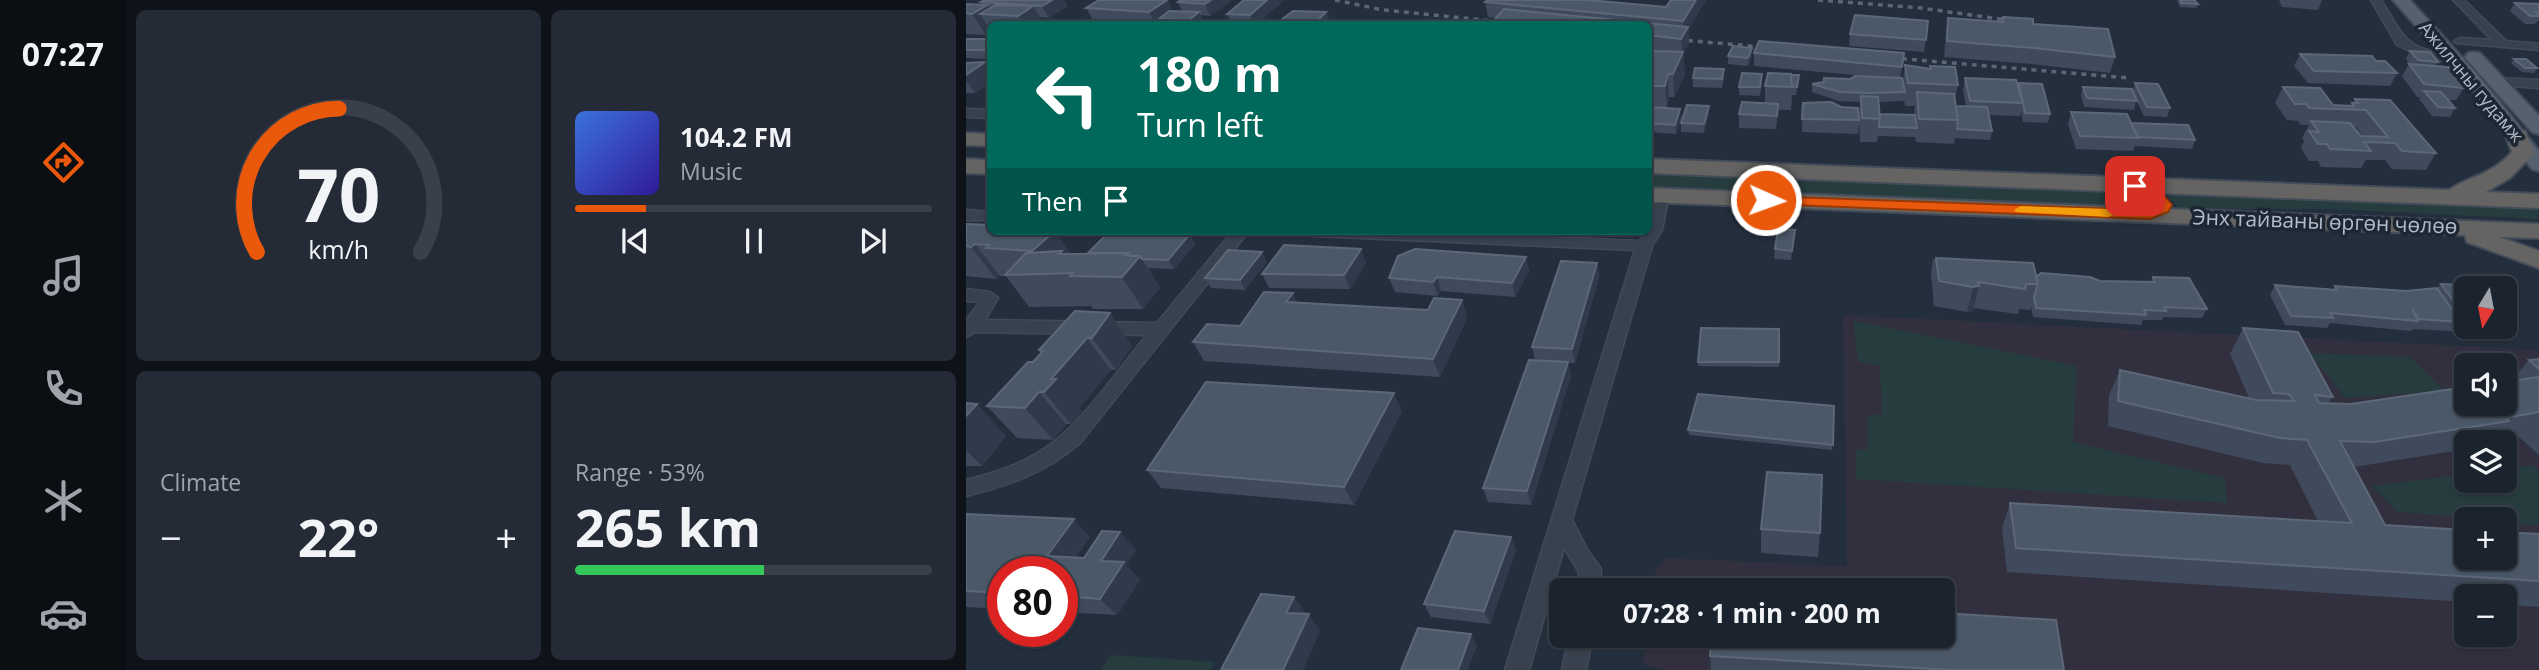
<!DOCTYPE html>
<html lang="en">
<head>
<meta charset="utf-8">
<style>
	body { margin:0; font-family:"Open Sans",sans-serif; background:#242b36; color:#f1f3f6; height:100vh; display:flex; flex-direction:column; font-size:26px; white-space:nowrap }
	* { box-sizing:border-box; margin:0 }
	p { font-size:23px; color:#a0a4aa }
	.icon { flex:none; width:38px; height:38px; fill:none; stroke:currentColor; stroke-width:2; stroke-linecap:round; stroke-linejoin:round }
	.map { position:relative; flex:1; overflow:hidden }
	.side { display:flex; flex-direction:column; gap:10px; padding:10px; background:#0f1319; width:840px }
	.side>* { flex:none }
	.banner { position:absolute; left:21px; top:21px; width:665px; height:214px; border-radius:10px; box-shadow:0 2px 5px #0004,0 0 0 2px #39404a; background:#00695c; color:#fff; overflow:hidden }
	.needle { width:46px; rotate:190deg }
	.controls { position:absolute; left:1488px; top:276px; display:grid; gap:14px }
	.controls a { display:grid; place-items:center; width:63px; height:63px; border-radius:10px; background:#1b232e; box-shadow:0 2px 5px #0004,0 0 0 2px #39404a; font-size:35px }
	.speed { position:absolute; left:21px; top:556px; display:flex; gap:14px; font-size:35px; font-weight:700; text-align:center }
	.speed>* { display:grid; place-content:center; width:91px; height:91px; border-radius:50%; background:#1b232e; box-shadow:0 2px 5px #0004,0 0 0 2px #39404a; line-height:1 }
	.speed .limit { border:10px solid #d22; background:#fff; color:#111 }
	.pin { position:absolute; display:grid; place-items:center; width:60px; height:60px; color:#fff; margin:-30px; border-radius:14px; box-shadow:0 4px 10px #0006 }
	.me { position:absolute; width:77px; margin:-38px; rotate:92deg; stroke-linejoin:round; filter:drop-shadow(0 0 5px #0008) }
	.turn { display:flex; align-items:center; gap:24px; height:147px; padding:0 35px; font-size:32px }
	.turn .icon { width:91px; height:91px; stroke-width:2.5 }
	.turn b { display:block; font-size:49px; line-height:60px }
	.then { display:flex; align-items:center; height:66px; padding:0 35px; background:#0003; gap:14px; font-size:26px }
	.big { font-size:52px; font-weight:700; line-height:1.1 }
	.side .tile { flex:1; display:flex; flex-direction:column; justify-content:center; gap:10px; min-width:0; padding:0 24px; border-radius:10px; background:#242b36 }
	.side .dial { align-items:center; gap:0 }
	.dial svg { height:182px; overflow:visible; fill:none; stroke:#39404a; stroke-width:7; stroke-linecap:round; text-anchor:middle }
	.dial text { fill:#f1f3f6; stroke:none }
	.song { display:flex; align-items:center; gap:21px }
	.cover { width:84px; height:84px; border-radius:10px; background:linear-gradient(135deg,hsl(220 70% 55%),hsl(250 70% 35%)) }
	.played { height:7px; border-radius:4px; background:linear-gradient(90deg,#ea580c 20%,#39404a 20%) }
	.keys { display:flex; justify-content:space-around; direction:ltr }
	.heat { display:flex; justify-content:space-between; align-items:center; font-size:38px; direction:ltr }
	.charge { height:10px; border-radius:5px; background:linear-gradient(90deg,#34c759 53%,#39404a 0) }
	.side .tiles { flex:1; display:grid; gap:10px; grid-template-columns:repeat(2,1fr) }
	.trip { position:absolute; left:583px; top:578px; width:406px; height:70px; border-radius:10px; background:#1b232e; box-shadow:0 2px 5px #0004,0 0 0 2px #39404a; font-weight:700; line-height:70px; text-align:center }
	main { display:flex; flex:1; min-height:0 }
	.menu { display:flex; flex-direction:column; width:126px; justify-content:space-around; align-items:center; background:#0b0e12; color:#a0a4aa }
	.menu .icon { width:49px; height:49px }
	.menu .active { color:#ea580c }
	.menu b { font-size:32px; color:#f1f3f6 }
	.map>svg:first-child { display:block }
</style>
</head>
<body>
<main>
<nav class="menu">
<b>07:27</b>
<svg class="icon active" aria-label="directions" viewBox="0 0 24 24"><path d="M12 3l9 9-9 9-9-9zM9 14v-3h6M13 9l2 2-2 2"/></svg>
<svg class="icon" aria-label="music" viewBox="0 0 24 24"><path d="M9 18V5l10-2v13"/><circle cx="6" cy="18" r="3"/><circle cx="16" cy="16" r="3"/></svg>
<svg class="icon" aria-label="phone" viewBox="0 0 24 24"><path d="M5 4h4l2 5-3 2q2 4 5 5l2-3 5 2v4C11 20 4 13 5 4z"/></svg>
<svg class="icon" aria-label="climate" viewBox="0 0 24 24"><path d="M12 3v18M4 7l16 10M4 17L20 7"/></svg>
<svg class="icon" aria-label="car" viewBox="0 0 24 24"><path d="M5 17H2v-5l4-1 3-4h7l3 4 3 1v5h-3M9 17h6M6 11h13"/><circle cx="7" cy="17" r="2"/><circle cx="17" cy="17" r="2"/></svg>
</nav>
<section class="side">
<div class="tiles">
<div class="tile dial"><svg viewBox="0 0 100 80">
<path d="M14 69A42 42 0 1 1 86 69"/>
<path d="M14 69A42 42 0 0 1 50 6" stroke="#ea580c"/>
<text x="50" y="56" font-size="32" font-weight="700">70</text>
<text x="50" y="72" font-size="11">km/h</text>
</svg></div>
<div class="tile">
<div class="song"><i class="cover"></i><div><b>104.2 FM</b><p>Music</p></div></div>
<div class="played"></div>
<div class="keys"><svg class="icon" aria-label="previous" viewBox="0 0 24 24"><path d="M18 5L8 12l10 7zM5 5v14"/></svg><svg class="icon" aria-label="pause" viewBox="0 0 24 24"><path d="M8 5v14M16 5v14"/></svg><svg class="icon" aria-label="next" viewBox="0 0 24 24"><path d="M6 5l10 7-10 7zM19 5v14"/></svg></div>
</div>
<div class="tile"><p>Climate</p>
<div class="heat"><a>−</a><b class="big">22°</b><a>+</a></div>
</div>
<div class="tile"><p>Range · 53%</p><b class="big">265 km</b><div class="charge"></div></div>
</div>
</section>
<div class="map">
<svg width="1573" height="670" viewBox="0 0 1573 670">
	<rect width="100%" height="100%" fill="#242f3e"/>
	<path fill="#32303f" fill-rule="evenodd" d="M877,315l696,35v320h-874l-22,-6 4,-29h295v-45h-289l2,-17 10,-15 182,8zM1500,366h38v38h-38zM1500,443h38v38h-38zM1500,520h38v38h-38zM1500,597h38v38h-38z"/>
	<path fill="#263c3f" d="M683,172l437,18 63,7 7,5 -5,3 -71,1 -431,-18z
		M1200,195l372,14 1,10 -211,-10h-148z
		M887,321l224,45 -4,76 152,36 2,25 -371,-24v-30l12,1v-35l14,-1 -2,-48 -22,-4z
		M1344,353l100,4 35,34 -100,7z
		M1567,465l6,6v55l-35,-4v-2l-107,-8 -25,-26 94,-12v7h38v-12z
		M144,655l105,7 -4,8h-110z"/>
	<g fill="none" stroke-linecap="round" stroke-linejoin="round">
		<g stroke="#414a57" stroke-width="3">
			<path id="minor" d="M1405,0h10c28,46 24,46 77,57v6l-34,-5 -27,-13z
				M1487,0h11l42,41 33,3v6l-83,-7 -2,-2 6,-3 32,2z
				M1531,78l42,2v8l-46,-3 -2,-3z
				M0,109l24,1v8l-24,-1z
				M696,191l7,4 -7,35 -10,16 -80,274 16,31 13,18 -1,21h-22l1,-18 -15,-24 -35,122h-24l130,-420 -322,-14 -8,-5h113l221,10 9,-10 7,-36z
				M0,210l24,2v8h-24z
				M267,231h16l-169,212c-34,29 -72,43 -114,53v-16c32,-8 63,-18 89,-39 30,-23 66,-75 92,-106l-172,-3 -9,5v-17l14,-18 -14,-1v-12l24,3 8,6 -13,22 172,3z
				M603,635h24l-7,35h-24z"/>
		</g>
		<g stroke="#414a57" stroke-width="4">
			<path id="primary" d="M1427,0h17l67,74 62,77v20l-7,-2 -67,-87z
				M1508,52l6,1 59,63v18l-7,-2 -64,-71 -3,-4 3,-4z"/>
		</g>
		<g stroke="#434c59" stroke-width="4">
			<path id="trunk" d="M1551,130l8,1 9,22 -24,25 -24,14 53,2v14l-891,-35v-14l801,31c22,-15 40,-13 63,-38l-6,-16z
				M0,133l24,1v12l-24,-1z
				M0,159l24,1v14l-24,-1z
				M682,188l891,36v14l-40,-1 40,14v17l-72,-26 -2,-7 -817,-33z"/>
		</g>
		<use href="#minor" fill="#38414e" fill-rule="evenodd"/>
		<use href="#primary" fill="#56606e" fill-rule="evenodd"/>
		<use href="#trunk" fill="#656462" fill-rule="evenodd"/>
		<path stroke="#5a6575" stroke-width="3.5" stroke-dasharray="5 5" stroke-linecap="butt" d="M369,0l48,10 141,14
			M852,0l103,8 100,14
			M682,37l126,11
			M916,57l247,21"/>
	</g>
	<path fill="#3f4b5c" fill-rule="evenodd" d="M19,0h79l3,6 -18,12 -10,-1 5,7h-54v8l-4,3 -20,-1v-30l16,1 -1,-3z
		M201,0l5,11h10l-4,-9 54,-2 -22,16 -10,-1 5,9h-58h2l-56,-4 -7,-12z
		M278,0l13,24h-25l-5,-10z
		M705,0h35l-17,28v15l-6,9 2,23 -11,22h-5l-2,11 14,10 -5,16 -28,-2v-58l6,-22 -6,-1v-27h-153l-1,-4 2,-2 -8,-1 -3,-15 181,5z
		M1211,0h17l4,4 -1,4 -17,-1z
		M1313,0h43l-4,10 -36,-3z
		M1549,3l24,1v17h-1l-3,3h-10l-15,-13z
		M360,12l3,8 -4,4h-43l-2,-3z
		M1037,17l30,7 82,33 -5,16 -78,-9 -88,-7 2,-24 2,-15 54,4z
		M962,21l-4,31 -75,-6 1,-12z
		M0,39h24v20l-24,-1z
		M1444,51l28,11 -3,4 29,22 -8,12h-8l7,8 -5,9 -18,-1 -13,-17 1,-2h-3l-15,-21 7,-12 -3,-5z
		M788,53h150l-4,25 3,3 2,-16 25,4v-3l28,19 -3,15 1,6h10l-3,-15 2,-13 53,8 1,-3 31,31 -2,9 -25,-1 -2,-11 -1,5 -31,-1 3,16 -2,9 -35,-2 -1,6 -38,-2 -1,-6v1l-37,-1 -1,6h-17l-1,-20 -1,12 -56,-2 1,-29 56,14 1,-15 -21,-1 -27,-9v-8l66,-7 -124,-11zM938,100l1,6h10l-1,9 -34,-1 -1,-12 24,-1z
		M1334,54l76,7 21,12 -7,13 -82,-3 -14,-17z
		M762,56l24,1 -4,9 -20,-2z
		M1548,59l23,9 -3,5 -12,-1 -11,-9z
		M19,62l5,9v11l-15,11h-9v-30z
		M758,69v9l-2,10 -29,-1v-9z
		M825,75h8l-3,20h-4l-1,15h-13l-2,19 -37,-1v-14l26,-10v-18z
		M796,82l-2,14 -21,-1v-8z
		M1169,83l35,25 -3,9 -23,-1 -8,-16 -2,10 -50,-3 -3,-12 2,-8 50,4z
		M1317,87l50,18 17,1 5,-7 81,54 -10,17 -34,-1 -7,-9h-19l-5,8 -40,-1 -3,-6h-9l-8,-13 3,-7 -2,-3 7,-13h-8l-3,-4 -11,-1 -12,-17zM1388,127h2l8,10 -3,-1z
		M743,106v9l-5,18 -23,-1v-9z
		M1105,112l60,11 64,17 -3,9 -57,-3 -2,5 -57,-2 -8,-24z
		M0,224l89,7 15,23 18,-1 54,-17 48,-2 5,10 -21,25 -26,-1 12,20 -17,21h-50l-2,-3 -62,1 -23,-31h-6l-4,3 -30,-3z
		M829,230l-4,30 -17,-1 1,-10z
		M395,249l5,14 -16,26 -81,-1 -7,-14z
		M560,257l3,14 -14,26 -74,-6 -3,5 -43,-4 -6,-14z
		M967,259l103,18 64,4 50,1 3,-5 54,32 -5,9 -39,-1 -1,3h-19l-2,5 -108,-8 -2,-10 -1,3 -11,-1 -1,5 -45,-6v3l-6,1 -33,-6 -3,-33z
		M301,262l-22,28 -34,-2 -6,-10z
		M631,263l2,14 -24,86h-7l3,13 -40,129 -43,-3 -5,-14 52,-128 -3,-13z
		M1475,284l25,5v38h38v-18l10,11 -12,14 -89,-5 -2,2 -81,-8 -3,5 -42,-3 -15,-30 5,-10 58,5 2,-4 71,5 31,-3z
		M327,293l4,10 131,7 34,-10 5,18 -27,59 -236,-16 -11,-19 47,-16z
		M144,313l22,33 -16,24h-5l-32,38 3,3 -11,13h-5l-13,16 -36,-2 -30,-32 46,-44 8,-9 -2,-3z
		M1277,328l90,69 -5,6 23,1 160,-23 18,-21 10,-1v96l-20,-18 -30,6h-23v6l-112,18 31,58 154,9v73l-35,-2v-8h-38v5l-459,-30 -5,-44 8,-25 308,18 -28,-56 -27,-2 -155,-37 1,-31 11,-25 129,28 -19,-44z
		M813,329v38l-81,-1v-4z
		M0,403l40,33 -24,30h-16z
		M868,406l-2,44 -143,-15 -1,-5z
		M436,411l-48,94 -193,-17 -14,-18z
		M0,514l124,23 -14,20 8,1 52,-8 -10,15 14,15 -23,35 -55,-3v-40h-59v37l-37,-2z
		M795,529l59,4 -2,24 -57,-4z
		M545,537l5,13 -26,74 -59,-7 -7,-13z
		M744,656l354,14h-353z"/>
	<path fill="#2f3b4b" d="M86,0h12l3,6 -18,12 -7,-12z
		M201,0l6,11 -14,8 1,2 -5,3 -6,-12z
		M245,0h21l-22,16 -5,-12z
		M301,0h18l-28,24h-3l-4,-9z
		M730,0h10l-17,28v15l-7,11 -1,-15 3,-5 -1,-13z
		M21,5l6,10 -13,-1 10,16v2l-4,3 -14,-21z
		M67,6l11,18h-21l-5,-8z
		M233,12l6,12h-14l-2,-4z
		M360,12l3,8 -4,4h-10v-1z
		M786,48v9l-4,9v-8z
		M717,52l2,23 -11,22 -1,-23z
		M19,62l5,9v11l-15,11 -9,-13v-5z
		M702,74l1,23 -2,12 -2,-23z
		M743,106v9l-5,18v-9z
		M714,109l1,9 -5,16 -1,-9z
		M89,231l21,32 -6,6 -22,5 -16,-23z
		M224,234l5,10 -21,25 -6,-9z
		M9,244l25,32 -4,3 -25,-32z
		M395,249l5,14 -16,26 -6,-14z
		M296,252l5,10 -22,28 -5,-10z
		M162,253l12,3 20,32 -17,21 -21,-32 3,-22z
		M560,257l3,14 -14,26 -3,-14z
		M631,263l2,14 -24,86 -3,-14z
		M471,277l4,14 -3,5 -5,-14z
		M1013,286l-6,25 -6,1 6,-25z
		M327,293l8,19 -15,-10z
		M496,300l5,18 -27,59 -7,-18z
		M144,313l22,33 -16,24 -24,-32z
		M121,338l24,32 -32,38 3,3 -11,13 -27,-32 7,-13z
		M602,362l3,14 -40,129 -4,-14z
		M73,392l27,32 -13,16 -28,-32z
		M428,393l8,18 -48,94 -10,-18z
		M11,404l29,32 -24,30 -16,-16v-34z
		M108,519l16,18 -25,36 -18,-17z
		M154,532l16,18 -10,15 14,15 -23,35 -17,-16 1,-38z
		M545,537l5,13 -26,74 -6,-13z
		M328,597l12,16h-20z
		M343,614l11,17 -17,39h-20z
		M505,634l6,12 -9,24h-10z"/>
	<path fill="#4b5868" stroke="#5c6777" stroke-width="2" d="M19,0h67l-10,6 -61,-4z
		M133,0h68l-18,12 -63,-4z
		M215,0h30l-6,4 -27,-2z
		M278,0h23l-17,15 -23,-1z
		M521,0h101l78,7 5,-7h25l-13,21 -198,-19z
		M1214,0h14l4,4 -17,-1z
		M1549,3l24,1v8h-3l3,4h-9z
		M0,4l21,1 -15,9 -6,-1z
		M30,5l37,1 -15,10 -38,-2z
		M538,9l184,18 -7,12 -33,-4v-11h-111l-43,-4z
		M203,11l30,1 -10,8 -30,-1z
		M327,11l33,1 -11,11 -35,-2z
		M889,15l73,6 -2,19 -76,-6z
		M1037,17l30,2v5l75,5 7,28 -80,-9 -88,-7 1,-23 55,4z
		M118,20l-5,4h-21l5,-3z
		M184,23h11l1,1h-15z
		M0,39h24v11h-24z
		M793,41l145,12 -2,14 -148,-14z
		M767,46l19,2 -4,10 -20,-2z
		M688,51l29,1 -10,22h-5l-3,12h-17v-12z
		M1444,51l20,1 8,10 -20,-2z
		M1334,54l72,2 4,5h9l12,12 -83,-2z
		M1548,59h12l11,9h-12z
		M19,62l-19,13v-12z
		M1443,64l39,3 16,21 -40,-4z
		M939,65l26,4 -1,-3 25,1 3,18 -50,-2z
		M729,68l29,1 -2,10 -29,-1z
		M776,73l20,1 -2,13h-21z
		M802,73l23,1 1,13 -27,-1z
		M825,75h8l-2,12 -5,-1z
		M889,76l47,2 3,14 -37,1 -28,-1 -28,-8 12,-2v-4l26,1z
		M999,78l51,2 7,23 -53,-2z
		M1053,83l23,1 8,30 -25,-1z
		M1169,83l23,1 12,24 -23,-1z
		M1117,87l49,2 5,12 -50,-3z
		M1317,87l37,1 13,17 21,1 -2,-3h6l-3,-4 35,1 46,53 -34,-2 -7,-8 -31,-1 7,9 -41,-2 -3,-5h-9l-9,-13 10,1 -8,-11 39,2 11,13 27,1 -22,-27 -57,-2 -3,-4h-11z
		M1458,91l17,1 14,16 -17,-1z
		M951,92l37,2 4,26 -39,-1z
		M895,96l17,1 2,22 -18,-1z
		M776,102l36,2 -1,12 -38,-2z
		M865,102l10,5 17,1 1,12 -57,-1 1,-16z
		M721,105l22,1 -5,18 -23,-1z
		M990,106l31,1 5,24 -35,-2 1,-9z
		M683,107l31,2 -5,16 -27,-2z
		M1105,112l56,2 11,24 -58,-2z
		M914,114l35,1 2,13 -38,-1z
		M1165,123l57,2 7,15 -57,-3z
		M0,224l24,1v6h65l-23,20 -46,-3 3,-3 -14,-1 -4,3 -5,-1z
		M812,229l17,1 -3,21 -17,-2z
		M180,233l44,1 -22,26 -26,-1 -2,-3h-11l-1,-3h-40l19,-19 35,2z
		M318,245l77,4 -17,26 -82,-1z
		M449,249l111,8 -14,26 -75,-6 -4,5 -44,-4 9,-22z
		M262,250l34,2 -22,28 -35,-2z
		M96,251l-3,3 69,-1 -3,2 15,1 -18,21 -52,-1 3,-3 -68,2 21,-22z
		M970,258l97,5 5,21h-12l-1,5 -47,-7 1,4 -6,1 -34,-6z
		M595,261l36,2 -25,86 -40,-2z
		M1075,273l49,4 10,4 55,1 -2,-5 36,1 18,31 -42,-2 1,4 -22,-1 2,5 -110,-7 -2,-11 4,-13 -2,-7z
		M1475,284l45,2 2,3h-22v29z
		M1309,285l62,5 -2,-4 71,5 31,-3 24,34 -42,-3 -7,-10 6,12 -88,-8 3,5 -42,-2z
		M298,292l29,1 -7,9 142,8 6,-12 28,2 -29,59 -240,-17 14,-18 33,2z
		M1538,309l10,11h-10z
		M109,311l35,2 -18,25h-5l-36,41h5l-12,13h-5l-14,16 -38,-2 41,-44h5l10,-11 -4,-1z
		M735,328l78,1v33h-81z
		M1277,328l55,4 35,65 -18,-2 4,8 32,1 115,-17v17h38v-22l35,-5v35l-33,6 3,3 -135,21 -34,-1 45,84 81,5v28h38v-26l35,2v47l-523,-33 -6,-45 342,20 -45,-83 -27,-2 -162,-37 2,-31 136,30 38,1 -5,-7 -16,-1z
		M1573,359v10l-10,-9z
		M563,360l39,2 -41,129 -44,-3z
		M240,382l188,11 -50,94 -197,-17z
		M732,394l136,12 -1,39 -145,-15z
		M0,403l11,1 -11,12z
		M801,472l55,3 -2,58 -59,-4z
		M0,514l108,5 -27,37 37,2 18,-27 18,1 -19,29 23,1 -24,37 -38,-3v-24h-59v21l-37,-2z
		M489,531l56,6 -27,74 -60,-7z
		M295,594l33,3 -8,16 23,1 -26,56h-62z
		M976,613l114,7 8,50h-112l-242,-14 1,-21h231z
		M452,628l53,6 -13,36h-57z"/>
	<path fill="#ea580c" stroke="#983908" stroke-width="2" d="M1164,183c16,-2 34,10 42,22l-4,7 -18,7 -384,-15 -6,-4 6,-4 382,14 10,-4 -3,-6 -25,-11z"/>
	<path fill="#f59e0b" d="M1055,206l88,3 6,4 -6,4 -93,-5 -2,-2z"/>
	<g text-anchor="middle" stroke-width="7" stroke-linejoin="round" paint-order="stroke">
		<g font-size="18" fill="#b4bcc9" stroke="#1d2633">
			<text transform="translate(1505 82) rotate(50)" y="6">Ажилчны гудамж</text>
		</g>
		<g font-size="21" fill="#b4bcc9" stroke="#1d2633">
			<text transform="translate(1359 222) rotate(2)" y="7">Энх тайваны өргөн чөлөө</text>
		</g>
	</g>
</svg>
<div class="controls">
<a><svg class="needle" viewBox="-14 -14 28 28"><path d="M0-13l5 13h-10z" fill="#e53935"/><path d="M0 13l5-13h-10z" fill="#a0a4aa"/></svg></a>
<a><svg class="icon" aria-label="sound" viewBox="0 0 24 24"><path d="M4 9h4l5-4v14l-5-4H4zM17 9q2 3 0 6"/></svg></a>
<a><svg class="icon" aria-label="layers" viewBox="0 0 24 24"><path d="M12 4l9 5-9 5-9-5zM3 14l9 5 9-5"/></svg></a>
<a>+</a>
<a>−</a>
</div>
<div class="speed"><div class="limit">80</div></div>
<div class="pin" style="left:1169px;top:186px;background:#d93025"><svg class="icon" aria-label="arrive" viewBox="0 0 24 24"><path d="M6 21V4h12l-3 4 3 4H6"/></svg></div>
<svg class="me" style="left:800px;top:200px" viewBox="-20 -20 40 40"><circle r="17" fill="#ea580c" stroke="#fff" stroke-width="3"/><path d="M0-11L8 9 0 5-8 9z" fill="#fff"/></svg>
<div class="trip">07:28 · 1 min · 200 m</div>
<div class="banner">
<div class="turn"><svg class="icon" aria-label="left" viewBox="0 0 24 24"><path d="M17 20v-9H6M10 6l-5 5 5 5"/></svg><div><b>180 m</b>Turn left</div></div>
<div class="then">Then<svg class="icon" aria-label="arrive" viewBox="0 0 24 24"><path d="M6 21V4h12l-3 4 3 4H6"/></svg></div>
</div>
</div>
</main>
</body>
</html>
